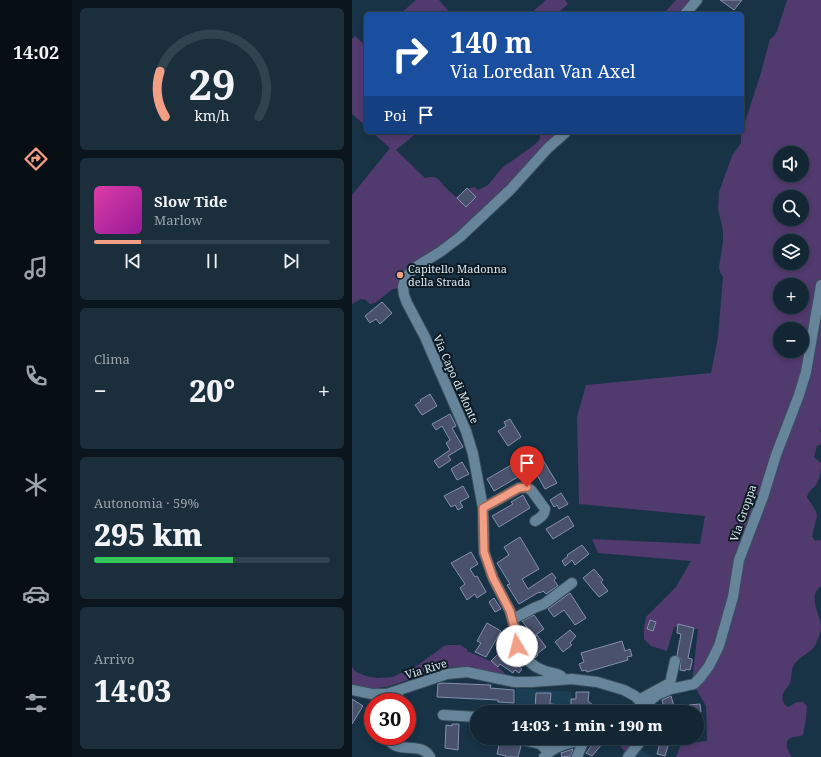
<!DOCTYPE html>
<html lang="it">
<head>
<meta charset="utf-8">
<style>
	body { margin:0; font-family:"Noto Serif",serif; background:#1b2e3c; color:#f1f3f6; height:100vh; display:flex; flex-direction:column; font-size:15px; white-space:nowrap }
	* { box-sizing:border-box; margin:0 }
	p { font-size:13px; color:#9ca5ac }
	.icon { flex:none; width:22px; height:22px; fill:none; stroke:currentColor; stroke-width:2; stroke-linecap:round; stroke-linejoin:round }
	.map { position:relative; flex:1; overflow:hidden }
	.panel { display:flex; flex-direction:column; gap:8px; padding:8px; background:#0a151d; width:280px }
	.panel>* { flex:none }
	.top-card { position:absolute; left:12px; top:12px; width:380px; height:122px; border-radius:6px; box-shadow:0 2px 6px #0003,0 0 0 1px #31434f; background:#1a4fa0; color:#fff; overflow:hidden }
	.tools { position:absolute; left:421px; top:146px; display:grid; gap:8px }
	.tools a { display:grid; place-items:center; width:36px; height:36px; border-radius:50%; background:#122634; box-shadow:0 2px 6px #0003,0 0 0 1px #31434f; font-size:20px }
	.speed { position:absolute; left:12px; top:693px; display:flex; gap:8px; font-size:20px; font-weight:700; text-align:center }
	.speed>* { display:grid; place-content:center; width:52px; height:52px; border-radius:50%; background:#122634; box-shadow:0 2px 6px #0003,0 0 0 1px #31434f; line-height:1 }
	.speed .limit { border:6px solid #d22; background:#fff; color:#111 }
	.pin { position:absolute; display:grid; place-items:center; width:34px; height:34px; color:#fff; margin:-41px -17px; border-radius:50% 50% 50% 0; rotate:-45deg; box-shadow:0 0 4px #0007 }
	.pin .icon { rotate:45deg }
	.me { position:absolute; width:44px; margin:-22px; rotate:352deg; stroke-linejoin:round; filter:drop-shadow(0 0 3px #0008) }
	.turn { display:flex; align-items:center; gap:14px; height:84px; padding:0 20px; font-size:18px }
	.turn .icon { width:52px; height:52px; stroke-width:2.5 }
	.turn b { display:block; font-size:28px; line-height:34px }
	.then { display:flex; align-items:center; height:38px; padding:0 20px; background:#0003; gap:8px; font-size:15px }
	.big { font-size:30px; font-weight:800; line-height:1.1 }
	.panel .tile { flex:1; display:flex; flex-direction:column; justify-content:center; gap:6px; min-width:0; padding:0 14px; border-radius:6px; background:#1b2e3c }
	.panel .dial { align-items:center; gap:0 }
	.dial svg { height:104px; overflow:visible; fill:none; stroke:#31434f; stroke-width:7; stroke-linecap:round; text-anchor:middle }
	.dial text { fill:#f1f3f6; stroke:none }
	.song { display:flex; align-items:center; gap:12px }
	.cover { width:48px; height:48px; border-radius:6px; background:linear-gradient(135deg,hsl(320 70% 55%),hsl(300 70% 35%)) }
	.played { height:4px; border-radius:2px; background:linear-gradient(90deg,#f39f85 20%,#31434f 20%) }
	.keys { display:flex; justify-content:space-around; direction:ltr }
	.heat { display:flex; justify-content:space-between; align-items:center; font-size:22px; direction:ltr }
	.charge { height:6px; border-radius:3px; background:linear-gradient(90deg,#34c759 59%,#31434f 0) }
	.trip { position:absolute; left:118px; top:705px; width:234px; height:40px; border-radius:20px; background:#122634; box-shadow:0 2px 6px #0003,0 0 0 1px #31434f; font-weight:800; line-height:40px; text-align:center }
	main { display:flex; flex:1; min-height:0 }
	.tabs { display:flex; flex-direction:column; width:72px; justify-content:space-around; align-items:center; background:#070f15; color:#9ca5ac }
	.tabs .icon { width:28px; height:28px }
	.tabs .active { color:#f39f85 }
	.tabs b { font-size:18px; color:#f1f3f6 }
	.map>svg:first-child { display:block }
</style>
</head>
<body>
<main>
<nav class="tabs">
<b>14:02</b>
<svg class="icon active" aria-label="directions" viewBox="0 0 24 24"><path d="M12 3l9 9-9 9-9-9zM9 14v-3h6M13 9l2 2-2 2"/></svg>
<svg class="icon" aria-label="music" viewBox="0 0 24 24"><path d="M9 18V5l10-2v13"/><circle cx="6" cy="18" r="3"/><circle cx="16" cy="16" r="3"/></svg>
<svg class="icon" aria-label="phone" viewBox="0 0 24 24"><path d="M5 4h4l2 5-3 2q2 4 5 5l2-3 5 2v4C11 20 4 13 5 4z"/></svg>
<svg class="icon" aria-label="climate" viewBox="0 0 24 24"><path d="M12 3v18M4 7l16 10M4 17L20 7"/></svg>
<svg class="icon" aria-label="car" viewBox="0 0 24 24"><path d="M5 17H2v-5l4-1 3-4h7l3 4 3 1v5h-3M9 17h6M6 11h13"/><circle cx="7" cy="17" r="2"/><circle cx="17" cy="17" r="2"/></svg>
<svg class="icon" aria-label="filters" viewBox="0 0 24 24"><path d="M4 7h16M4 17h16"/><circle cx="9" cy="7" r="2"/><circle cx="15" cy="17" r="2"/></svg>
</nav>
<section class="panel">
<div class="tile dial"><svg viewBox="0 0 100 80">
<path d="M14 69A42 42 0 1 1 86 69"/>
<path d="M14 69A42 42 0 0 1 10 34" stroke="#f39f85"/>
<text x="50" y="56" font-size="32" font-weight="700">29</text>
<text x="50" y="72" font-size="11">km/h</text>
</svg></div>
<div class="tile">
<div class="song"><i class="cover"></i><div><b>Slow Tide</b><p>Marlow</p></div></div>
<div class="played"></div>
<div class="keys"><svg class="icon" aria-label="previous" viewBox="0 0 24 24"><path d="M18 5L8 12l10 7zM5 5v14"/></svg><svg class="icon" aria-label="pause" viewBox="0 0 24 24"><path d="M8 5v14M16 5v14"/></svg><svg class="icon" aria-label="next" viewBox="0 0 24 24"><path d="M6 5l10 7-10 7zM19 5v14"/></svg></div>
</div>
<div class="tile"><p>Clima</p>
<div class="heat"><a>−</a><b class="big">20°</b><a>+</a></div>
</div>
<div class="tile"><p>Autonomia · 59%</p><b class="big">295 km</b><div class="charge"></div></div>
<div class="tile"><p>Arrivo</p><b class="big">14:03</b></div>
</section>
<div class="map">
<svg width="469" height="757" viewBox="0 0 469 757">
	<rect width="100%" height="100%" fill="#183346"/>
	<path fill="#1b3e55" d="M164,688l56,4 -1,20h-55z
		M288,748l11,9h-19z"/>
	<path fill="#513a6e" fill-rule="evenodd" d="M64,0h23l12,14h-51z
		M194,0h19l3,4 -11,10h-27z
		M324,0h21l-12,14h-22z
		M435,0h34v428l-1,4h1v12l-4,2 -3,11 7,6c0,8 -1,17 -6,23 -4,4 -6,5 -8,11l9,14 1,5 -5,20 3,5 6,-1v46c-14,11 -1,27 0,40 0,7 -3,12 -5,18 -3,8 -17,12 -22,21 -4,6 -1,14 -5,20 -5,8 -9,8 -5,19l4,3 9,-5h6l4,4 -1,13 -3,16c-3,2 -6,1 -10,2 -11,3 -5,14 -1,20h-116l5,-13 26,-3 -1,-35 -14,-24 6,-53 -24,-2 -7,24 -16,-5 -7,-7v-12l2,-10 30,-30 15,-26 -93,-8 -6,-14 108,5 5,-28 -126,-12 -2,-87 9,-32 125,-12 7,-36 5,-60 -3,-5 -1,-5 4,-26v-11l-5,-21 1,-17 13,-36 9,-13v-9l19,-58 10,-37 4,-3 3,-5zM428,153h22v22h-22zM428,197h22v22h-22zM428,241h22v22h-22zM428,285h22v22h-22zM428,329h22v22h-22z
		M3,36l10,9 1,-1v82l-14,-12v-75z
		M20,132h46l-22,18 29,28c12,-3 14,2 21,10 3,3 7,6 10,9l12,-8 6,-2 4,3 10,-5 14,-17 35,-25 3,-4v-7h25l-44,47 -92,80 -28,28 -10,3 -16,13 -5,1 -4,-4 -5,-1 -9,5v-109l38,-47z
		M97,645h11l7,4v2l25,11 17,15 -51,-10 -13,1 -59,19 -20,2 -14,-3v-19l4,5 10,4 11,2 16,-1 25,-12 26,-19z
		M335,707l2,5h-21l1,-1z
		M267,738h12l3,5 -6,11c-7,-5 -8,-8 -9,-16z"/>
	<path fill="#49516c" stroke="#858fad" d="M368,0h22l-8,10z
		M115,188l9,9 -10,10 -9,-9z
		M30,302l10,11 -12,11 -4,-5 -6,4 -5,-7z
		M78,394l7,12 -15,9 -7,-10 6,-4 -1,-1z
		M98,414l6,12 -4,2 11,19 -15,9 3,4 -12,8 -5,-7 16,-11 -4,-7 4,-3 -8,-14 -6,4 -4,-6z
		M158,419l11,18 -13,9 -10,-15 8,-5 -2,-4z
		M185,450l20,33 -12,6 -13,-23 -11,6 2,2 -29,17 -7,-12z
		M110,462l7,12 -12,6 -6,-11z
		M111,486l6,11 -9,5 3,5 -5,3 -3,-5 -4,2 -7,-11z
		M209,493l7,11 -9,5 -2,-4 -3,2 -4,-7z
		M171,495l7,13 -31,19 -7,-11 21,-12 -2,-2z
		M216,516l6,10 -21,13 -7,-10z
		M168,537l19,32 -17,10 6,10 24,-16 4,5 -2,2 4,6 -12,8 -3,-3 -3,2 -1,-1 -20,12 -12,-19 3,-1 -13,-21 12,-8 -5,-8z
		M230,545l7,9 -14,11 -3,-5 -7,6 -3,-5 6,-5 -1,-1z
		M119,552l7,12 -8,5 5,8 2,-1 9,16 -9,6 -2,-4 -8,6 -7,-12 5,-4 -14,-21z
		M242,569l9,11 -2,2 7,9 -9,6 -16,-19z
		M218,593l16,25 -11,7 -11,-15 -10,7 -6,-8z
		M142,598l7,11 -6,3 -6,-10z
		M182,615l10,14 -10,7 -12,-15z
		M298,620l6,2 -3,9 -6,-2z
		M135,623l14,8 -15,26 -11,-5 6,-9 -4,-2z
		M326,624l16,4 -6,30 4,1v3l-2,8 -4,-1 -1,2 -5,-1 1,-11 -4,-4 4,-21 -4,-1z
		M218,630l6,6 -6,7 2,2 -9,7 -8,-10z
		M185,635l9,12 -9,7 1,1 -3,3 -4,-3 -7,-10z
		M270,641l3,10 5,-2 2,7 -5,1 1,3 -41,12 -1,-2 -4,1 -3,-7 5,-2 -3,-9z
		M151,649l8,8 3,-3 6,8 -2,4 4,3 -3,4 -4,-3 -2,3 -13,-9 -2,3 -7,-6z
		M90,683l49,2 -1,3 24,2v13l-16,-1v-2l-61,-3 1,-13z
		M224,692h13l-1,9 13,11h-15l-7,-7h-8v-6h5z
		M184,693h15l-1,11 11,1v7h-19v-3h-7z
		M319,696l3,10 -10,2 -2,-8z
		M0,699l11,7 -11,18z
		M348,704l1,8h-11l-1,-7z
		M100,724h7l-1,26 -13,-2 1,-23 6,1z
		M247,738h23v3l-20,3 -10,12 -6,-3 6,-8 5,-2z
		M148,741l21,5 -3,11h-13l1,-1 -9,-2z
		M308,743l8,3 -3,10 -8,-2z
		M221,749l-2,7 -9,1 -1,-4z"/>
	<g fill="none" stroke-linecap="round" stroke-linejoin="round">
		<g stroke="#39505f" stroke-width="12">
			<path id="minor" d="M333,14l12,-14
				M131,508l36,-20 8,-1 5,4 13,18c-1,7 -5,9 -10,12
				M161,619l21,-11 10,-4 28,-21
				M211,679l-2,-3 -4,-2 -12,-3 -9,-4 -10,-8 -9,-13 -1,-12 -6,-23 -17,-33 -9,-26 -1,-44 -10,-54 -7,-23 -41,-94 -18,-34 -3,-8 -1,-8 2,-8 9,-11 26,-16 20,-15 51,-48 37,-41 18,-16
				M0,690l20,4h15l60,-20 20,-2 47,10h17l41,-3 25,3 27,8 11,6 9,10
				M287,700l31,-17 5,-22
				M43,702l4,-12
				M294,712l-2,-6 13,-11 14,-6 23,-5 6,-6 9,-12 10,-20 14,-49 6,-37 24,-63 13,-42 23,-60 7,-23 15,-87
				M91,715l34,2
				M35,736c7,21 33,3 43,21
				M162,738l26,6 9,8
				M192,757c11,-13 33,-16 49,-19
				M225,757l7,-17
				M276,757l15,-19"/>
		</g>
		<use href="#minor" stroke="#67859a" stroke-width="10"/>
	</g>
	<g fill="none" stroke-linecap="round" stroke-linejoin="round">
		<g stroke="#9e6756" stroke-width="10">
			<path id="route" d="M165,646l-1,-12 -6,-23 -17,-33 -9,-26 -1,-44 36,-20 8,-1"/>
		</g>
		<use href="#route" stroke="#f39f85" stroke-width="7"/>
	</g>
	<circle fill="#f39f85" stroke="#0e1a22" stroke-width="1.5" cx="48" cy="275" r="4"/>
	<g text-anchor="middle" stroke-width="4" stroke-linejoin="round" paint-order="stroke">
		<g font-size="11" fill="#d7e7f2" stroke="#0e1a22" text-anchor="start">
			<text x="56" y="273">Capitello Madonna<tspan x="56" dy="13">della Strada</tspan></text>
		</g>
		<g font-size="11" fill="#d7e7f2" stroke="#0e1a22">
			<text transform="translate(104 379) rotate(66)" y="4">Via Capo di Monte</text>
			<text transform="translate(391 513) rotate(-71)" y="4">Via Groppa</text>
			<text transform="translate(74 669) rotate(-17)" y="4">Via Rive</text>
		</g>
	</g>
</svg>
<div class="tools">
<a><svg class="icon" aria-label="sound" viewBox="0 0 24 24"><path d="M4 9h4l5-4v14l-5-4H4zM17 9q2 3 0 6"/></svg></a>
<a><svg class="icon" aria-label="search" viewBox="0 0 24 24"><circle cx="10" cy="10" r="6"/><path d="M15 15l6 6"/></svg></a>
<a><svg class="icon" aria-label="layers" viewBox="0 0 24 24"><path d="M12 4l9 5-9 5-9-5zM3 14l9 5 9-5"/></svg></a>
<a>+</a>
<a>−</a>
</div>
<div class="speed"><div class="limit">30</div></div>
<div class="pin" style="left:175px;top:487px;background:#d93025"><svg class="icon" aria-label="arrive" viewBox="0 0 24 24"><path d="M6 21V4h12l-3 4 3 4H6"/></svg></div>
<svg class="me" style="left:165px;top:646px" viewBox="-20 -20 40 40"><circle r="19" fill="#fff"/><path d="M0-13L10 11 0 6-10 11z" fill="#f39f85"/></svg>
<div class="trip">14:03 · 1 min · 190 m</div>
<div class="top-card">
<div class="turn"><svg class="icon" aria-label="right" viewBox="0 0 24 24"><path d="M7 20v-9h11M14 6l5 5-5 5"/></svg><div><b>140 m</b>Via Loredan Van Axel</div></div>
<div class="then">Poi<svg class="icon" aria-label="arrive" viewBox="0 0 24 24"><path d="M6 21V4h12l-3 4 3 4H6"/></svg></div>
</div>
</div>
</main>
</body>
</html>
